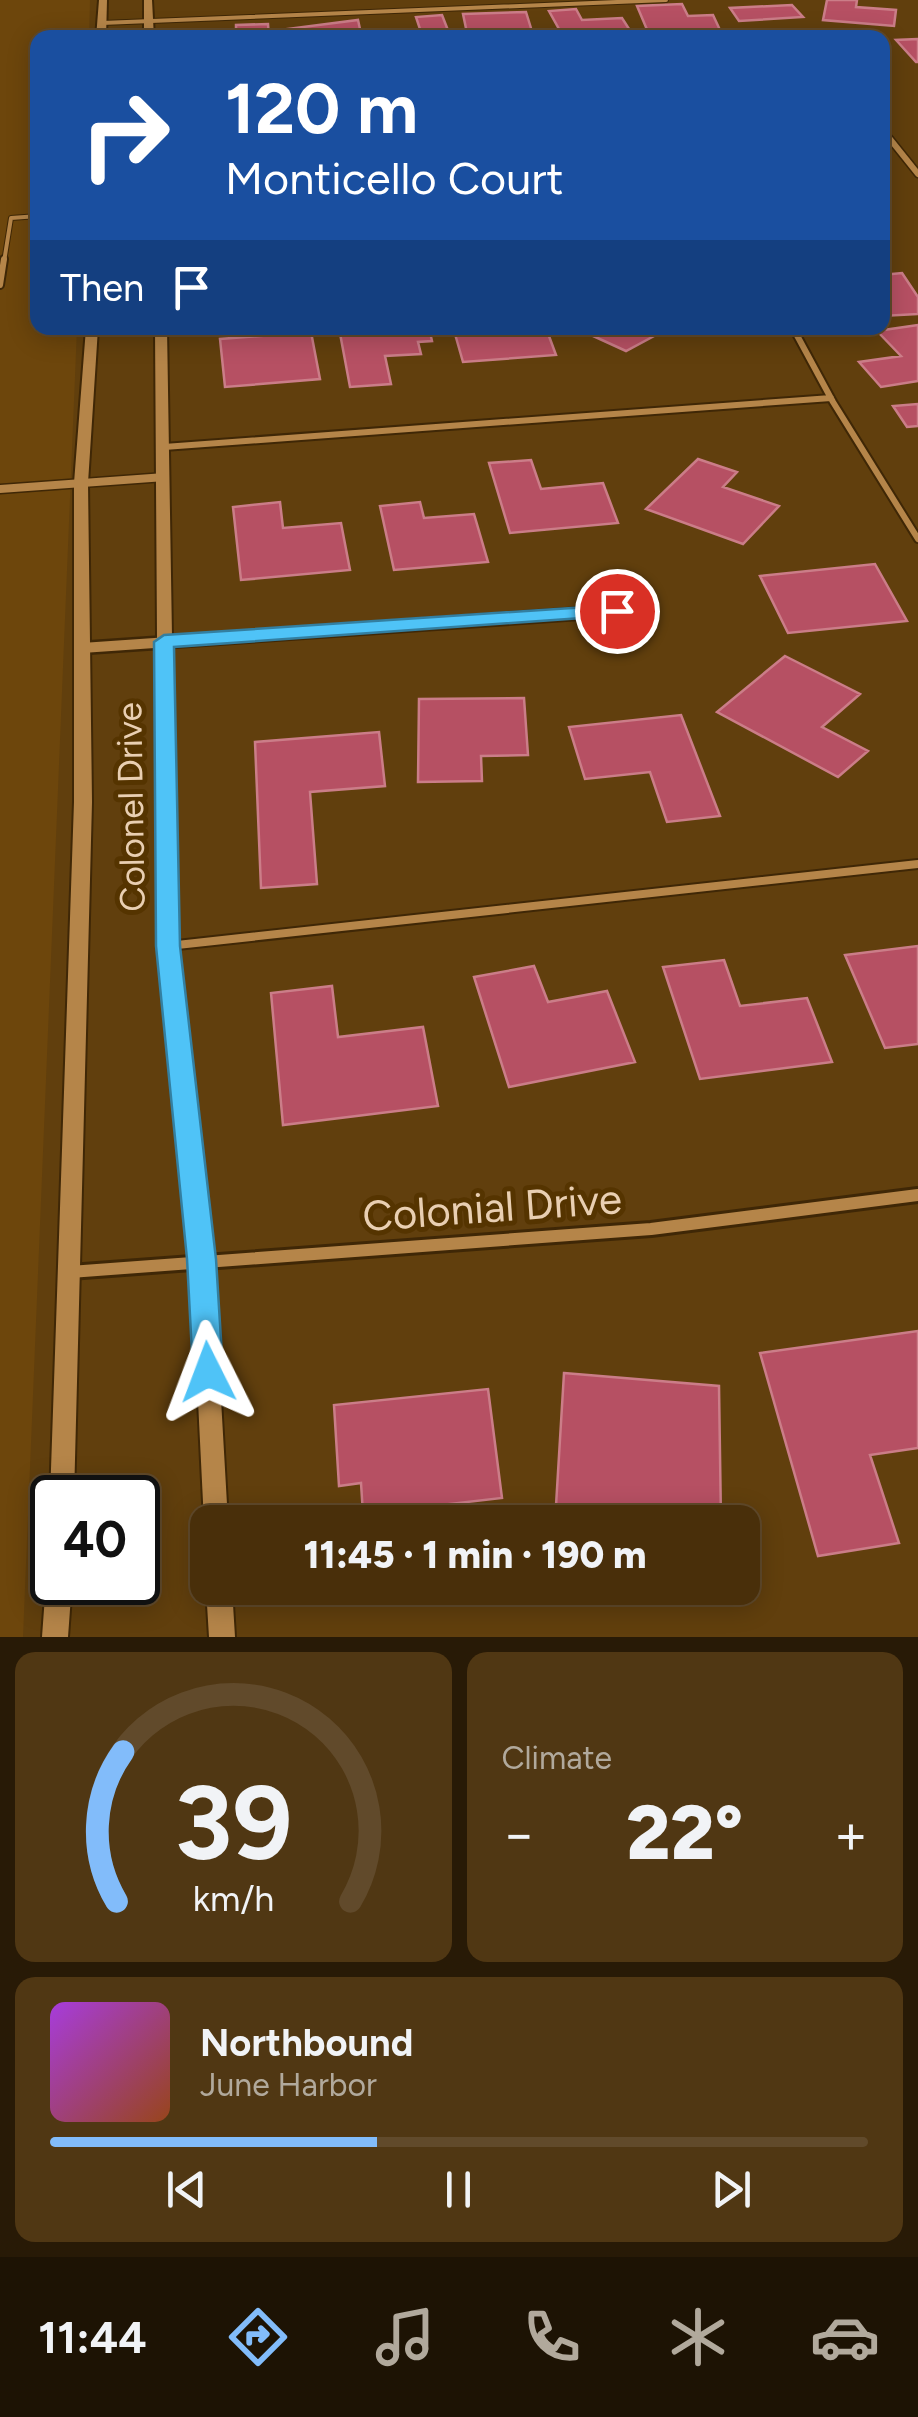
<!DOCTYPE html>
<html lang="en">
<head>
<meta charset="utf-8">
<style>
	body { margin:0; font-family:Figtree,sans-serif; background:#503713; color:#f1f3f6; height:100vh; display:flex; flex-direction:column; font-size:38px; white-space:nowrap }
	* { box-sizing:border-box; margin:0 }
	p { font-size:32px; color:#b1a99c }
	.icon { flex:none; width:55px; height:55px; fill:none; stroke:currentColor; stroke-width:2; stroke-linecap:round; stroke-linejoin:round }
	.map { position:relative; height:1637px; overflow:hidden }
	.panel { display:flex; flex-direction:column; gap:15px; padding:15px; background:#281a06; flex:1 }
	.panel>* { flex:none }
	.guide { position:absolute; left:30px; top:30px; width:860px; height:305px; border-radius:20px; box-shadow:0 5px 25px #0003,0 0 0 2px #614a2b; background:#1a4fa0; color:#fff; overflow:hidden }
	.speed { position:absolute; left:30px; top:1475px; display:flex; gap:20px; font-size:50px; font-weight:700; text-align:center }
	.speed>* { display:grid; place-content:center; width:130px; height:130px; border-radius:50%; background:#492f0a; box-shadow:0 5px 25px #0003,0 0 0 2px #614a2b; line-height:1 }
	.speed .limit { border:5px solid #111; border-radius:15px; background:#fff; color:#111 }
	.pin { position:absolute; display:grid; place-items:center; width:85px; height:85px; color:#fff; margin:-42px; border:5px solid #fff; border-radius:50%; box-shadow:0 2px 10px #0007 }
	.me { position:absolute; width:110px; margin:-55px; rotate:357deg; stroke-linejoin:round; filter:drop-shadow(0 0 8px #0008) }
	.turn { display:flex; align-items:center; gap:35px; height:210px; padding:0 30px; font-size:45px }
	.turn .icon { width:130px; height:130px; stroke-width:2.5 }
	.turn b { display:block; font-size:70px; line-height:85px }
	.then { display:flex; align-items:center; height:95px; padding:0 30px; background:#0003; gap:20px; font-size:38px }
	.big { font-size:75px; font-weight:800; line-height:1.1 }
	.panel .tile { flex:1; display:flex; flex-direction:column; justify-content:center; gap:15px; min-width:0; padding:0 35px; border-radius:20px; background:#503713 }
	.panel .dial { align-items:center; gap:0 }
	.dial svg { height:260px; overflow:visible; fill:none; stroke:#614a2b; stroke-width:7; stroke-linecap:round; text-anchor:middle }
	.dial text { fill:#f1f3f6; stroke:none }
	.song { display:flex; align-items:center; gap:30px }
	.cover { width:120px; height:120px; border-radius:15px; background:linear-gradient(135deg,hsl(280 70% 55%),hsl(20 70% 35%)) }
	.played { height:10px; border-radius:5px; background:linear-gradient(90deg,#82bcfa 40%,#614a2b 40%) }
	.keys { display:flex; justify-content:space-around; direction:ltr }
	.heat { display:flex; justify-content:space-between; align-items:center; font-size:55px; direction:ltr }
	.panel .tiles { flex:1; display:grid; gap:15px; grid-template-columns:1fr 1fr }
	.tile:last-child { grid-column:span 2 }
	.trip { position:absolute; left:190px; top:1505px; width:570px; height:100px; border-radius:20px; background:#492f0a; box-shadow:0 5px 25px #0003,0 0 0 2px #614a2b; font-weight:800; line-height:100px; text-align:center }
	.tabs { display:flex; height:160px; justify-content:space-around; align-items:center; background:#1d1304; color:#b1a99c }
	.tabs .icon { width:70px; height:70px }
	.tabs .active { color:#82bcfa }
	.tabs b { font-size:45px; color:#f1f3f6 }
	.map>svg:first-child { display:block }
</style>
</head>
<body>
<div class="map">
<svg width="918" height="1637" viewBox="0 0 918 1637">
	<rect width="100%" height="100%" fill="#613f0d"/>
	<path fill="#6d460c" d="M0,0h90l-1,37 -51,1v290h39l-54,1309h-23z"/>
	<path fill="#b65063" stroke="#cb7d88" stroke-width="2.5" d="M827,0h30l-1,7 40,3 -2,16 -71,-6z
		M682,4l6,12 25,-1 7,15 -72,2 -11,-26z
		M792,5l11,12 -64,4 -9,-13z
		M576,9l6,11 40,-2 11,17 -69,3 -15,-27z
		M526,12l8,26h-66l-5,-24z
		M442,15l9,23h-71l-2,-7 42,-2 -4,-12z
		M358,20l4,18h-74l-1,-9z
		M268,24l1,14h-66l33,-4v-9z
		M918,39v23h-2l-20,-22z
		M902,273l16,24v17l-36,2v-41z
		M918,325v56l-37,6 -22,-25 42,-6 -24,-25z
		M339,328h90l3,13 -14,1 3,12 -36,2 6,28 -41,3z
		M546,328l10,27 -93,7 -8,-28z
		M585,328h84l-43,23 -46,-21z
		M311,332l9,47 -95,8 -5,-48z
		M918,404v22l-11,1 -14,-21z
		M698,459l39,13 -14,15 56,19 -36,38 -97,-35z
		M531,460l10,29 62,-6 15,40 -108,10 -21,-70z
		M280,502l3,26 58,-5 9,47 -109,10 -8,-73z
		M420,502l4,16 50,-4 14,48 -94,8 -14,-64z
		M875,564l32,57 -119,12 -28,-57z
		M785,656l75,38 -38,33 46,24 -30,26 -121,-65z
		M524,698l4,57 -47,1 1,25 -64,1 1,-83z
		M681,715l39,101 -53,6 -17,-50 -65,7 -16,-52z
		M379,732l6,54 -75,6 7,92 -56,4 -6,-146z
		M918,946v98l-33,4 -40,-93z
		M724,960l16,46 67,-8 25,64 -132,17 -37,-112z
		M534,966l14,36 59,-11 28,71 -126,25 -35,-110z
		M332,986l6,51 85,-10 15,79 -155,19 -12,-132z
		M918,1331v117l-48,7 29,88 -81,13 -58,-203z
		M564,1373l155,13 2,136h-166z
		M488,1389l14,109 -139,16 -2,-31 -22,3 -5,-81z"/>
	<g fill="none" stroke-linecap="round" stroke-linejoin="round">
		<g stroke="#3f2706" stroke-width="6">
			<path id="service-far2" d="M102,23l564,-23
				M4,262l7,-44 27,-2"/>
		</g>
		<g stroke="#3f2706" stroke-width="10">
			<path id="service-far1" d="M0,285l4,-26
				M793,328l40,74 85,137
				M164,447l667,-49"/>
		</g>
		<g stroke="#3f2706" stroke-width="12">
			<path id="service" d="M168,946l750,-82"/>
		</g>
		<g stroke="#3f2706" stroke-width="9">
			<path id="minor-far3" d="M882,129l36,45"/>
		</g>
		<g stroke="#3f2706" stroke-width="11">
			<path id="minor-far2" d="M0,489l165,-12"/>
		</g>
		<g stroke="#3f2706" stroke-width="15">
			<path id="minor-far1" d="M82,648l535,-37"/>
		</g>
		<g stroke="#3f2706" stroke-width="18">
			<path id="minor" d="M70,1272l581,-43 267,-34"/>
		</g>
		<g stroke="#3f2706" stroke-width="4">
			<path id="tertiary" d="M99,0h8l-1,38h-10z
				M144,0h8l2,38h-10z
				M86,328h12l-10,155 4,319 -18,696h-22v7l-2,-7 24,-696v-319z
				M155,328h12l10,618 36,313 15,263h-20v9l-4,-9 -13,-263 -32,-313z
				M52,1572v10h20l-4,55h-26l4,-55z
				M208,1585v3h24l3,49h-26l-3,-49z"/>
		</g>
		<use href="#service-far2" stroke="#b58549" stroke-width="4"/>
		<use href="#service-far1" stroke="#b58549" stroke-width="6"/>
		<use href="#service" stroke="#b58549" stroke-width="8"/>
		<use href="#minor-far3" stroke="#b58549" stroke-width="6"/>
		<use href="#minor-far2" stroke="#b58549" stroke-width="8"/>
		<use href="#minor-far1" stroke="#b58549" stroke-width="10"/>
		<use href="#minor" stroke="#b58549" stroke-width="12"/>
		<use href="#tertiary" fill="#b58549" fill-rule="evenodd"/>
	</g>
	<path fill="#4fc3f7" stroke="#337fa1" stroke-width="2.5" d="M617,605l7,2v8l-450,32 6,299 36,313 7,113 -5,10 -10,4 -11,-4 -4,-10 -6,-113 -31,-313 -2,-304 10,-7z"/>
	<g text-anchor="middle" stroke-width="10" stroke-linejoin="round" paint-order="stroke">
		<g font-size="35" fill="#e9cfb2" stroke="#553400">
			<text transform="translate(131 807) rotate(-91)" y="12">Colonel Drive</text>
		</g>
		<g font-size="42" fill="#e9cfb2" stroke="#553400">
			<text transform="translate(492 1207) rotate(-4)" y="15">Colonial Drive</text>
		</g>
	</g>
</svg>
<div class="speed"><div class="limit">40</div></div>
<div class="pin" style="left:617px;top:611px;background:#d93025"><svg class="icon" aria-label="arrive" viewBox="0 0 24 24"><path d="M6 21V4h12l-3 4 3 4H6"/></svg></div>
<svg class="me" style="left:208px;top:1372px" viewBox="-20 -20 40 40"><path d="M0-17L14 15 0 8-14 15z" fill="#4fc3f7" stroke="#fff" stroke-width="4"/></svg>
<div class="trip">11:45 · 1 min · 190 m</div>
<div class="guide">
<div class="turn"><svg class="icon" aria-label="right" viewBox="0 0 24 24"><path d="M7 20v-9h11M14 6l5 5-5 5"/></svg><div><b>120 m</b>Monticello Court</div></div>
<div class="then">Then<svg class="icon" aria-label="arrive" viewBox="0 0 24 24"><path d="M6 21V4h12l-3 4 3 4H6"/></svg></div>
</div>
</div>
<section class="panel">
<div class="tiles">
<div class="tile dial"><svg viewBox="0 0 100 80">
<path d="M14 69A42 42 0 1 1 86 69"/>
<path d="M14 69A42 42 0 0 1 16 23" stroke="#82bcfa"/>
<text x="50" y="56" font-size="32" font-weight="700">39</text>
<text x="50" y="72" font-size="11">km/h</text>
</svg></div>
<div class="tile"><p>Climate</p>
<div class="heat"><a>−</a><b class="big">22°</b><a>+</a></div>
</div>
<div class="tile">
<div class="song"><i class="cover"></i><div><b>Northbound</b><p>June Harbor</p></div></div>
<div class="played"></div>
<div class="keys"><svg class="icon" aria-label="previous" viewBox="0 0 24 24"><path d="M18 5L8 12l10 7zM5 5v14"/></svg><svg class="icon" aria-label="pause" viewBox="0 0 24 24"><path d="M8 5v14M16 5v14"/></svg><svg class="icon" aria-label="next" viewBox="0 0 24 24"><path d="M6 5l10 7-10 7zM19 5v14"/></svg></div>
</div>
</div>
</section>
<nav class="tabs">
<b>11:44</b>
<svg class="icon active" aria-label="directions" viewBox="0 0 24 24"><path d="M12 3l9 9-9 9-9-9zM9 14v-3h6M13 9l2 2-2 2"/></svg>
<svg class="icon" aria-label="music" viewBox="0 0 24 24"><path d="M9 18V5l10-2v13"/><circle cx="6" cy="18" r="3"/><circle cx="16" cy="16" r="3"/></svg>
<svg class="icon" aria-label="phone" viewBox="0 0 24 24"><path d="M5 4h4l2 5-3 2q2 4 5 5l2-3 5 2v4C11 20 4 13 5 4z"/></svg>
<svg class="icon" aria-label="climate" viewBox="0 0 24 24"><path d="M12 3v18M4 7l16 10M4 17L20 7"/></svg>
<svg class="icon" aria-label="car" viewBox="0 0 24 24"><path d="M5 17H2v-5l4-1 3-4h7l3 4 3 1v5h-3M9 17h6M6 11h13"/><circle cx="7" cy="17" r="2"/><circle cx="17" cy="17" r="2"/></svg>
</nav>
</body>
</html>
